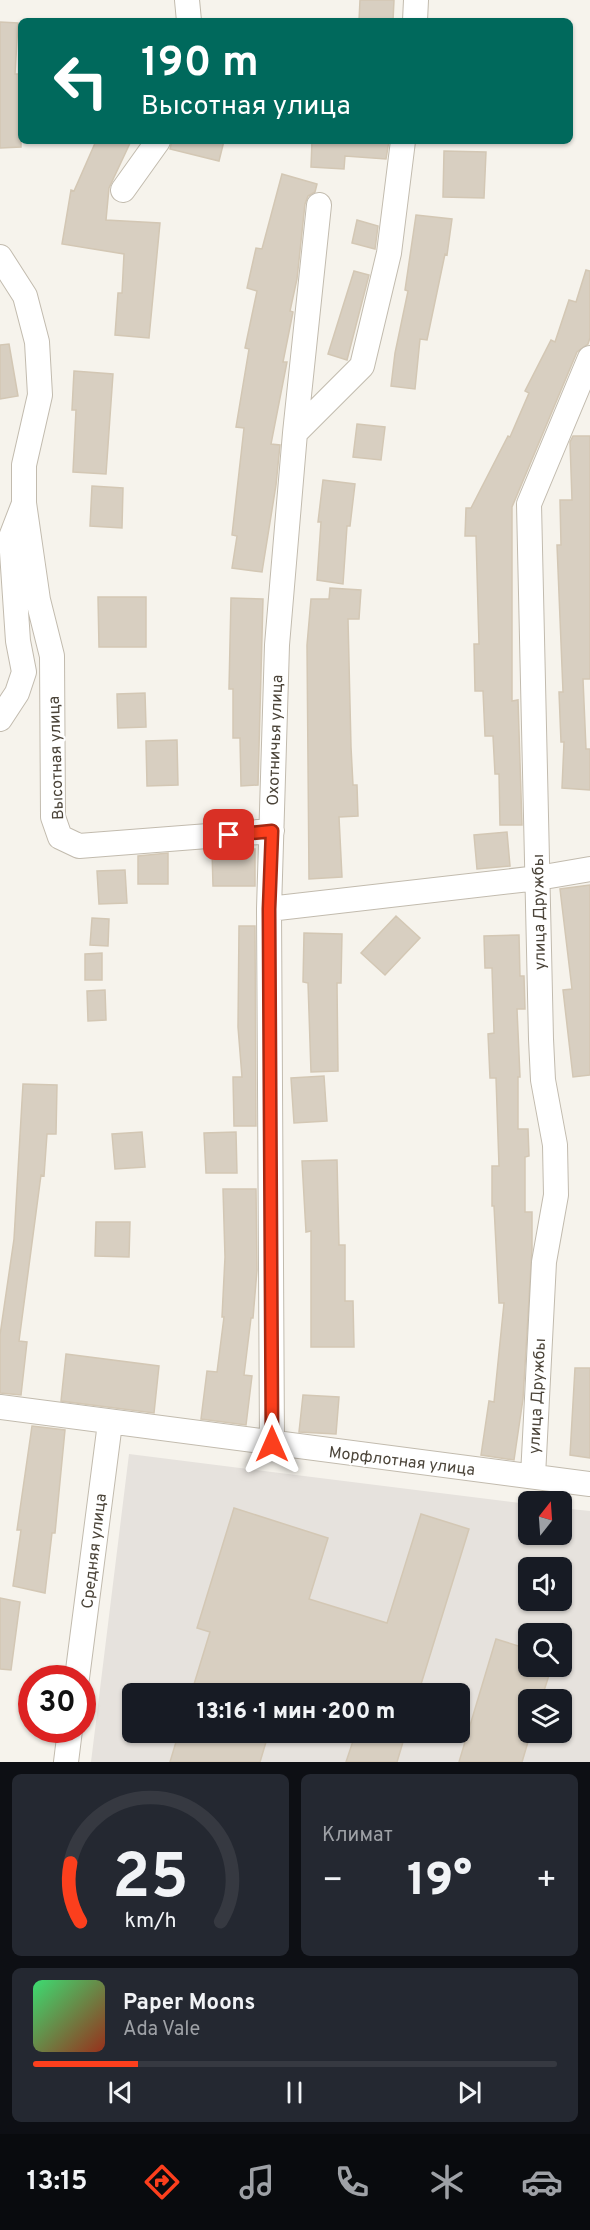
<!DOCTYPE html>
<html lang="ru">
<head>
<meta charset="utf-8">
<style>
	body { margin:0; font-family:Overpass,sans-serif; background:#242831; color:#f1f3f6; height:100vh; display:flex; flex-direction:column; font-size:22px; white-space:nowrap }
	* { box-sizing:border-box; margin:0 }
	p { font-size:20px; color:#9ea1a6 }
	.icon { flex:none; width:33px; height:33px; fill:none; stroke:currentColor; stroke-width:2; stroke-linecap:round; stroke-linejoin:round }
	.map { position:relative; height:1762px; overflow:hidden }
	.details { display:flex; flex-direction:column; gap:12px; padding:12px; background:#0d0f14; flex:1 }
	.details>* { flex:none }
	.hud { position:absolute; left:18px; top:18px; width:555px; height:126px; border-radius:9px; box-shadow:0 2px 4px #0004; background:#00695c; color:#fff; overflow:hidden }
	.needle { width:39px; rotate:17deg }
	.controls { position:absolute; left:518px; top:1491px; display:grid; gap:12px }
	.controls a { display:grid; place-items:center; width:54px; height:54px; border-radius:9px; background:#171b24; box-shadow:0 2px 4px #0004; font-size:30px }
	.speed { position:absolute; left:18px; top:1665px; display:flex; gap:12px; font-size:30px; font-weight:700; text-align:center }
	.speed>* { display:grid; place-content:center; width:78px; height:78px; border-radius:50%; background:#171b24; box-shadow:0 2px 4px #0004; line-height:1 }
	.speed .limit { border:9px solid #d22; background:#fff; color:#111 }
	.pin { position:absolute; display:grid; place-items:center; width:51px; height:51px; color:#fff; margin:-26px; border-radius:12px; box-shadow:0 3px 9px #0006 }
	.me { position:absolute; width:66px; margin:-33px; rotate:0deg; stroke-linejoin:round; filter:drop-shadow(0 0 4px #0008) }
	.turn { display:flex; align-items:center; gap:21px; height:126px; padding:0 24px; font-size:27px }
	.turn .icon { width:78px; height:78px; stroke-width:2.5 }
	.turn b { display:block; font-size:42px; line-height:51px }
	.big { font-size:45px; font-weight:800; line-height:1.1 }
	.details .widget { flex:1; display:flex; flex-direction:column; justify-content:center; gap:9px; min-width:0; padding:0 21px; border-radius:9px; background:#242831 }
	.details .dial { align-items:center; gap:0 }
	.dial svg { height:156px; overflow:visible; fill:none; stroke:#363941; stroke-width:7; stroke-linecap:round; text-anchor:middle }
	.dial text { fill:#f1f3f6; stroke:none }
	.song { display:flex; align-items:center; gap:18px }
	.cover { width:72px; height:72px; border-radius:9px; background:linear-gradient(135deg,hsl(140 70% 55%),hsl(10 70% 35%)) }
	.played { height:6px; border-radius:3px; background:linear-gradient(90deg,#fc3f1d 20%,#363941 20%) }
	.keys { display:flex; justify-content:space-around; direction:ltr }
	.heat { display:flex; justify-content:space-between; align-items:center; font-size:33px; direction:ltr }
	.details .tiles { flex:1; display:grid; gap:12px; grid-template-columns:1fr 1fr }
	.widget:last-child { grid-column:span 2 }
	.trip { position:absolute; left:122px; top:1683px; width:348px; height:60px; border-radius:9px; background:#171b24; box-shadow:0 2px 4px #0004; font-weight:800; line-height:60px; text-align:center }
	.dock { display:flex; height:96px; justify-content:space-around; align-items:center; background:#090b0e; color:#9ea1a6 }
	.dock .icon { width:42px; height:42px }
	.dock .selected { color:#fc3f1d }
	.dock b { font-size:27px; color:#f1f3f6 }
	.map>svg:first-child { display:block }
</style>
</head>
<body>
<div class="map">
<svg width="590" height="1762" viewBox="0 0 590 1762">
	<rect width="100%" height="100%" fill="#f6f3ec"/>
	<path fill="#e6e2dd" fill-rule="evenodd" d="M129,1454l399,50v30h33v-26l29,3v251h-499zM528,1568h33v32h-33zM528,1634h33v32h-33zM132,1694h327v38h-327zM528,1700h33v32h-33z"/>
	<path fill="#d8cfc1" stroke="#d3c7b4" stroke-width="1.5" d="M360,0h34l-1,21h-34z
		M0,22l18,1 -3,51h6v73l-21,1z
		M96,141h35l-22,47 -3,32 54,3 -11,115 -34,-3 3,-42h4l2,-39 -62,-10 9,-54 3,1z
		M172,141h52l-5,20 -49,-12z
		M312,141h77l-3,18 -41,-3 -1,13 -33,-2z
		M444,151l42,1 -2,46 -41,-1z
		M282,174l35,10 -2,8 -7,4 -3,8 -8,75 -7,32 3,1 -10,50h4l-16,82 9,1 -4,40 -14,87 -30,-4 5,-32 -5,-1 12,-107 -8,-1 13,-78 -4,-1 12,-57 -10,-3 9,-40 6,1z
		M416,215l36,4 -5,36 -2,-1 -18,86 -7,-1 -5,50 -24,-3 4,-33 13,-62 -3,-1z
		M357,220l21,6 -3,23 -23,-6z
		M586,270l4,1v67l-2,6 -11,8 -65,155v194l6,-1 4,125h-22l-1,-51h-4l-2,-38h-8l-2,-45h-8l-1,-47h5l-3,-108h-11l1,-28h5l37,-72 2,1 19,-44 -4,-2 26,-51 4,2 14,-42 7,2z
		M354,271l15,4 -22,85 -19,-6z
		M9,344l9,52 -18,3v-54z
		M74,371l39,3 -7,100 -33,-2 3,-62h-4z
		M357,424l28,3 -4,33 -28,-3z
		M573,436h17v243h-7l3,70h4v41l-28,-2 2,-46h-3l-2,-50h4l-6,-147h4l-1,-45h12l-2,-58z
		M323,480l32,4 -5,42h-3l-4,58 -26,-4 4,-58h-3z
		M92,486l31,2 -1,40 -32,-2z
		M330,588l31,2 -2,29h-11l3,128 2,38h4l1,31 -19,1 3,60 -33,2 -2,-234 4,-46h18z
		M98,597h48v50h-47z
		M231,598l32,1 -5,186 -17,1 -1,-48h-7v-49h-4z
		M145,693l1,34 -28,1 -1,-34z
		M177,740l1,45 -31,1 -1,-45z
		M507,832l3,34 -33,3 -3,-34z
		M224,849h31v37h-42l-1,-36z
		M168,853v31h-30v-28z
		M125,870l2,33 -28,1 -2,-33z
		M590,885v190l-17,2 -10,-87 9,-1 -12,-100z
		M396,916l24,22 -35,37 -24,-22z
		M92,918l17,1 -1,27 -18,-1z
		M239,926h16l1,200h-22l-1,-49h9l-4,-50z
		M304,933l38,1 -1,49h-4l1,88 -27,1 -3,-89 -5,-1z
		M519,935l1,41h4l1,33h-8l3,68h-2v52h10l1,27 -4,1v55h7v37l-9,150 -9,61 -33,-5 8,-54 5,1 10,-99h-5l-5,-97h-2v-40h7l-3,-88h-6l-2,-44 6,-1 -2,-65h-7l-1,-32z
		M102,953v27h-17v-26z
		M105,990l1,30 -18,1 -1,-30z
		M324,1076l3,45 -33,2 -3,-45z
		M23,1084l34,1 -1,49h-9l-3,42 -3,-1 -22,166 8,1 -6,53 -21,-2v-58l14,-96z
		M142,1132l3,35 -30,2 -3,-35z
		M236,1132l1,41h-31l-2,-40z
		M337,1160l2,85h6v56h8l1,46h-43v-116l-5,1 -4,-71z
		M223,1189h33l1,81 -4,48h-2l-7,57 8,1 -6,49 -45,-6 6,-48 10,1 7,-55h-2l3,-60z
		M96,1222h34l-1,35 -34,-1z
		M66,1354l93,12 -5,47 -93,-12z
		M575,1368h15v90l-20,-3z
		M303,1395l36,2 -3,37 -37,-2z
		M32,1426l33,4 -10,103h-3l-7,60 -32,-7 8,-56h-4z
		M234,1508l94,30 -19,61 78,24 34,-109 48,15 -51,165h-227l19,-62 -13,-4z
		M0,1598l20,4 -9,68 -11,-1z
		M496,1639l32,10v17h24l-11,34h-13v42l-6,20h-63z
		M179,1732h90l-9,30h-90z
		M356,1732h50l-9,30h-51z"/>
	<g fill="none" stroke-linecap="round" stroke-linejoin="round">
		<g stroke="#c2bbae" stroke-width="26">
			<path id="minor" d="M187,0l2,21
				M415,21l1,-21
				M123,190l35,-49
				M0,257l25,39 12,46 3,53 -16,70v38l14,97 14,56 1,161 7,20 19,9 193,-15
				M295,433l24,-228
				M0,719l17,-26 7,-21 -6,-31 -7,-104 12,-31
				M269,909l269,-31 52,-9
				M0,1407l590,77
				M272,1444l-3,-535 8,-264 18,-212 67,-67 27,-113 14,-112
				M533,1476l11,-214 12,-67 -1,-50 -12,-65 -2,-41 -12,-535 61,-146
				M77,1678l33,-255
				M66,1762l4,-32"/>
		</g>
		<use href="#minor" stroke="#fff" stroke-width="24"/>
	</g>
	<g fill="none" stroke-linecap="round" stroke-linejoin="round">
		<g stroke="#a42913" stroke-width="15">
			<path id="route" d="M229,835l43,-4 -3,78 3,535"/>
		</g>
		<use href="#route" stroke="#fc3f1d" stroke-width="10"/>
	</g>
	<g text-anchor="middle" stroke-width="4.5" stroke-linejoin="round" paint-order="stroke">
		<g font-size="16" fill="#4b4439" stroke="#fff">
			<text transform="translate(274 740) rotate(-88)" y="6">Охотничья улица</text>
			<text transform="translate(55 758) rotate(-92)" y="6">Высотная улица</text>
			<text transform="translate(538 912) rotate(-91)" y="6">улица Дружбы</text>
			<text transform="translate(536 1396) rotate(-87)" y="6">улица Дружбы</text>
			<text transform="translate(402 1460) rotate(7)" y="6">Морфлотная улица</text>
			<text transform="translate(93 1551) rotate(-83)" y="6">Средняя улица</text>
		</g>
	</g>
</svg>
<div class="controls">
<a><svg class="needle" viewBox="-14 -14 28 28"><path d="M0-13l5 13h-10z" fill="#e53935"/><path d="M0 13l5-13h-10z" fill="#9ea1a6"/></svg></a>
<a><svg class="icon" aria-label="sound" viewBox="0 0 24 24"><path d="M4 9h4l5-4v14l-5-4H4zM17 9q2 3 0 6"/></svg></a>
<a><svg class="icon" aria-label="search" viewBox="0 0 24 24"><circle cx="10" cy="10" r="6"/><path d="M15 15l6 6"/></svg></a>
<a><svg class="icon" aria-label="layers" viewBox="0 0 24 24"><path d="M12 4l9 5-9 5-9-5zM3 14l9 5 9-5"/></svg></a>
</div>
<div class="speed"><div class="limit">30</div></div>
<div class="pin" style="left:229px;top:835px;background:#d93025"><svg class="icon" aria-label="arrive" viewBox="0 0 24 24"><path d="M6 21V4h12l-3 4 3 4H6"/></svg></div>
<svg class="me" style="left:272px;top:1444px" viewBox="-20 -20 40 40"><path d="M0-17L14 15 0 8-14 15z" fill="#fc3f1d" stroke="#fff" stroke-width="4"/></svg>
<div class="trip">13:16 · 1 мин · 200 m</div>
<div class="hud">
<div class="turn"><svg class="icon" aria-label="left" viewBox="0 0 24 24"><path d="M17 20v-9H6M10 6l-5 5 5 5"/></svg><div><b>190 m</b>Высотная улица</div></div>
</div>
</div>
<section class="details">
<div class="tiles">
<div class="widget dial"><svg viewBox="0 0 100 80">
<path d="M14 69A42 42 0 1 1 86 69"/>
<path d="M14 69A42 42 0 0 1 9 39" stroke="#fc3f1d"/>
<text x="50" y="56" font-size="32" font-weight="700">25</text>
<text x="50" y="72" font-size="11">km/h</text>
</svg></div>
<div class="widget"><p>Климат</p>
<div class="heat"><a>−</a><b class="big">19°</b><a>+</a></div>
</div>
<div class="widget">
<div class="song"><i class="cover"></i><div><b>Paper Moons</b><p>Ada Vale</p></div></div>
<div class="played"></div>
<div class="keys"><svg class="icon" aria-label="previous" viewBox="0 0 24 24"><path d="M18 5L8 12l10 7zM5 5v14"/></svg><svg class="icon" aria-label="pause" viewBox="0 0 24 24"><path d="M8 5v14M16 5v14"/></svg><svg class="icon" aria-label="next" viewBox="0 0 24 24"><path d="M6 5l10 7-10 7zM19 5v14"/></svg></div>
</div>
</div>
</section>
<nav class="dock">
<b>13:15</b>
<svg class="icon selected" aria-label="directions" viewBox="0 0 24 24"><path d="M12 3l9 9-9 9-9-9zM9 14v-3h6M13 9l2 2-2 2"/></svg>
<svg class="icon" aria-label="music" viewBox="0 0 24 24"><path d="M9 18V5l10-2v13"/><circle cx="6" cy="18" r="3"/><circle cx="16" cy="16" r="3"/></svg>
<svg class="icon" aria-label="phone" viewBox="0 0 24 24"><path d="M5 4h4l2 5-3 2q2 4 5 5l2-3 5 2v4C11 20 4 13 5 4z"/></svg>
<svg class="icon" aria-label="climate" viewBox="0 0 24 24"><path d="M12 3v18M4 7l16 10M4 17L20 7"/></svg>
<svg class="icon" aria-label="car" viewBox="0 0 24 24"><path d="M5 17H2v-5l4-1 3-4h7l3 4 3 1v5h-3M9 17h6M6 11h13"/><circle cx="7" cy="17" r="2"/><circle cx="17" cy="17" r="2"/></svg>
</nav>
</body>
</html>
